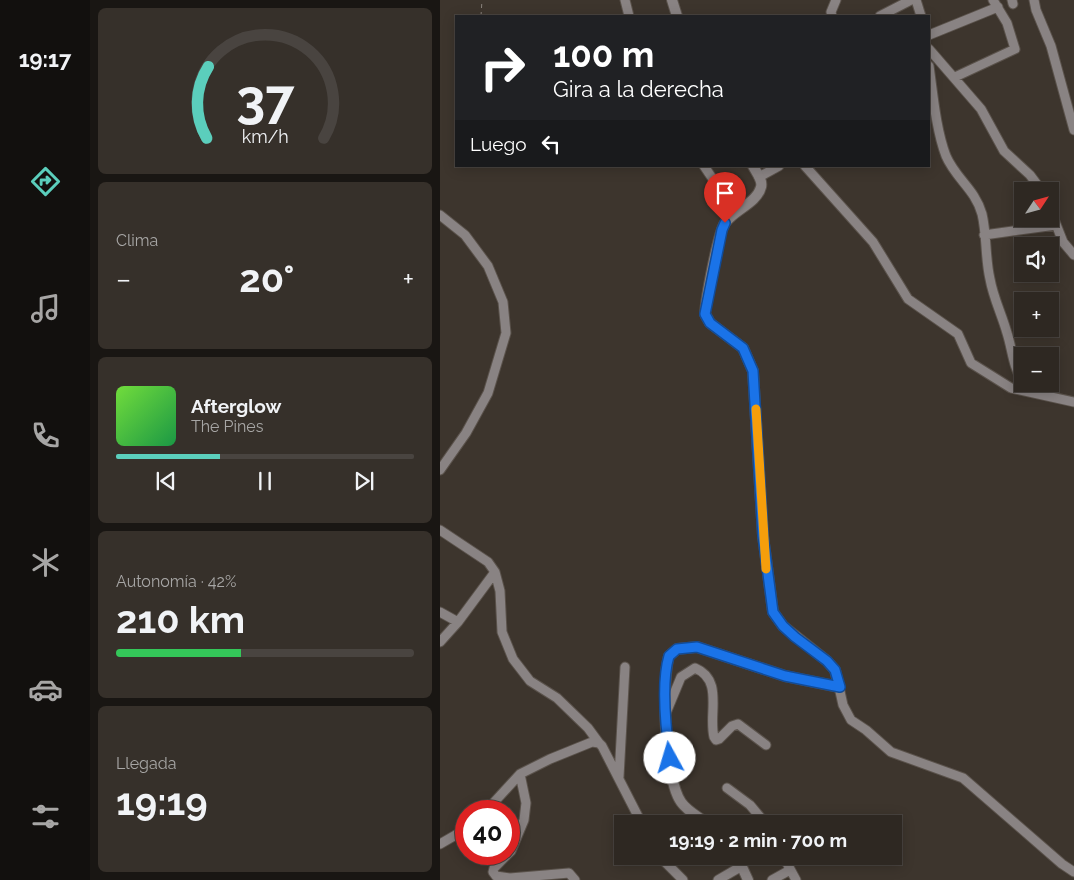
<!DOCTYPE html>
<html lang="es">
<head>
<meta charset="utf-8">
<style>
	body { margin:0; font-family:Raleway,sans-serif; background:#36302a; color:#f1f3f6; height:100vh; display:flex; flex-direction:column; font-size:19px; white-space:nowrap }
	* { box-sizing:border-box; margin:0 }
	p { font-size:16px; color:#a7a6a5 }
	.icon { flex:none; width:28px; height:28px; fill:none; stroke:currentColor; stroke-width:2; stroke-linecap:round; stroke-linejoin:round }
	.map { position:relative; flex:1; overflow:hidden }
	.details { display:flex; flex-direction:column; gap:8px; padding:8px; background:#191613; width:350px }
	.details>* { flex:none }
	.hud { position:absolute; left:15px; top:15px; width:475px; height:152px; border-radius:0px; box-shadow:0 2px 12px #0003,0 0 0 1px #494440; background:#202124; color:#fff; overflow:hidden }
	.needle { width:32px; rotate:54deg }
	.controls { position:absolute; left:574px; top:182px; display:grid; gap:10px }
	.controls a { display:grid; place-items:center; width:45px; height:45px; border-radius:0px; background:#2e2822; box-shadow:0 2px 12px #0003,0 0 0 1px #494440; font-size:25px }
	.speed { position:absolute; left:15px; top:800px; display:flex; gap:10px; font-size:25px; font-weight:700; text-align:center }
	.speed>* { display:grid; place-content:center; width:65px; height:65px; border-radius:50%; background:#2e2822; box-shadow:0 2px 12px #0003,0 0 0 1px #494440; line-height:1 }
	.speed .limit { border:8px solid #d22; background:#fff; color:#111 }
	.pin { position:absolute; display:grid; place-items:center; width:42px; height:42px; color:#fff; margin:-51px -21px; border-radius:50% 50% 50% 0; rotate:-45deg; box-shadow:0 0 5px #0007 }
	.pin .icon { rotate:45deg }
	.me { position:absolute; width:55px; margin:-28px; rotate:354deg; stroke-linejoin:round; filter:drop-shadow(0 0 4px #0008) }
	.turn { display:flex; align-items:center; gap:18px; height:105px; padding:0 15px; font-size:22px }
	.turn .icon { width:65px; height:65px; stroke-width:2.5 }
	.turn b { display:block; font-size:35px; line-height:42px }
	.then { display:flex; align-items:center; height:48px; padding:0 15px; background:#0003; gap:10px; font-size:19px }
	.big { font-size:38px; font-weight:700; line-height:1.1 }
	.details .tile { flex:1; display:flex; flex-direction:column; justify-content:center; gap:8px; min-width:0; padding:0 18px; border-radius:8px; background:#36302a }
	.details .dial { align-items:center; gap:0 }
	.dial svg { height:130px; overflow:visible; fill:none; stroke:#494440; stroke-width:7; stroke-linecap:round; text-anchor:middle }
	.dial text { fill:#f1f3f6; stroke:none }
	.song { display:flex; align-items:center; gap:15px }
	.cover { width:60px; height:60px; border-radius:8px; background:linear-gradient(135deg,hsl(100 70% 55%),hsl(140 70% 35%)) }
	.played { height:5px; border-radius:2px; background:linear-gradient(90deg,#5bcebc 35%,#494440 35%) }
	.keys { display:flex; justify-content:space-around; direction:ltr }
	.heat { display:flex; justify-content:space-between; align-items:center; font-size:28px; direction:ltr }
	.charge { height:8px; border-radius:4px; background:linear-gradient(90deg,#34c759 42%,#494440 0) }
	.trip { position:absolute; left:174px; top:815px; width:288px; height:50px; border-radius:0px; background:#2e2822; box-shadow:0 2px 12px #0003,0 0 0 1px #494440; font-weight:700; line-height:50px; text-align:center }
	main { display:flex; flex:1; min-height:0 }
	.tab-bar { display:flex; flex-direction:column; width:90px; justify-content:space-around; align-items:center; background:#12100e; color:#a7a6a5 }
	.tab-bar .icon { width:35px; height:35px }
	.tab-bar .current { color:#5bcebc }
	.tab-bar b { font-size:22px; color:#f1f3f6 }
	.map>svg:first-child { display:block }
</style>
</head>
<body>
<main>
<nav class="tab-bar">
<b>19:17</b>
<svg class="icon current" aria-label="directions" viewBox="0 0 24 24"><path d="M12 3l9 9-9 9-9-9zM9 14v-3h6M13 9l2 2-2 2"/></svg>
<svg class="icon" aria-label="music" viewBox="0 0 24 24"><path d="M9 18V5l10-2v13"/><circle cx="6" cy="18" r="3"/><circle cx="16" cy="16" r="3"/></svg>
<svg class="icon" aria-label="phone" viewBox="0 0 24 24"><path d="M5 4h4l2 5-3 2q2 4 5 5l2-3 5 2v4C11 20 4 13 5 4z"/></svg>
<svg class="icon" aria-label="climate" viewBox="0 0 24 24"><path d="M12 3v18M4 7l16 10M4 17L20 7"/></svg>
<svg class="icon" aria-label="car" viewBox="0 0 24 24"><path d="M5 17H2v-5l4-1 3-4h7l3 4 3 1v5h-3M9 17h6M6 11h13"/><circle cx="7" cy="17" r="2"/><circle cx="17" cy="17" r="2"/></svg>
<svg class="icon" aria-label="filters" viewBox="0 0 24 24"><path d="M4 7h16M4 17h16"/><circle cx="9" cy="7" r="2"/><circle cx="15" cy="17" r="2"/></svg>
</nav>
<section class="details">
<div class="tile dial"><svg viewBox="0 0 100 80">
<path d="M14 69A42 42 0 1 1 86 69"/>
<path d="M14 69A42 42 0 0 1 15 25" stroke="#5bcebc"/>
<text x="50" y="56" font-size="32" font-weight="700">37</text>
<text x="50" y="72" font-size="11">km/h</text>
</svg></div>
<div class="tile"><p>Clima</p>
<div class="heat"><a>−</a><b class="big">20°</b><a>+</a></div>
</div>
<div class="tile">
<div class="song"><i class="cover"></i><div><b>Afterglow</b><p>The Pines</p></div></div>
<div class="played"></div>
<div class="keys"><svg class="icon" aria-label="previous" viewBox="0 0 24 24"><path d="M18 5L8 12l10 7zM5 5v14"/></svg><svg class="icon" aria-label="pause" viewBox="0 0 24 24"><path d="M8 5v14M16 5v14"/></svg><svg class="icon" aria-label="next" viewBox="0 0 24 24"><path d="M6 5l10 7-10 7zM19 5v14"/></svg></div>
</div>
<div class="tile"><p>Autonomía · 42%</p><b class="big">210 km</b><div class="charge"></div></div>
<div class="tile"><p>Llegada</p><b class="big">19:19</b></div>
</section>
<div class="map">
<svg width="634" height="880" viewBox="0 0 634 880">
	<rect width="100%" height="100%" fill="#3d352d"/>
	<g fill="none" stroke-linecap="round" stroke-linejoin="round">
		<g stroke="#5a524b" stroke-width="11">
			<path id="minor" d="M185,0l4,16
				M476,0l5,16
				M572,0l1,4
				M594,0l2,10 15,36 23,84
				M392,16l-1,-4 5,-12
				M440,16l31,-16
				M489,35l69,-28
				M489,49l52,60 23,42 26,24 12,16
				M489,66c4,28 7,64 17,90 10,23 29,33 36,58 5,21 3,44 8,65 3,18 12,36 17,54 5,15 6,34 15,47
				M515,77l60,-28 -8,-26 -14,-23
				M264,166l19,28 8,23
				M365,166l68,76 35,57 50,35 13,29 40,25 63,14
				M319,177l20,-11
				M610,209l13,33 11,13
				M544,235l72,-10
				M0,470l26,-37 22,-40 18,-60 -3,-31 -15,-36 -23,-31 -25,-20
				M0,530l48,32 7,10 5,19 2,41 11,27 17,22 27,17 31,30 11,15
				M0,612l18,10
				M0,642l18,-20 37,-50
				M399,687l4,18 8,15 15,10 25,22 72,26 99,86 12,8
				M226,713l15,-36 14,-9c29,12 13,46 19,69l2,3 3,-1 13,-13 6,-2 28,21
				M80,774l6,29 -2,17 -13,31 -17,17 -1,4 3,4 14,2 59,-5 6,7
				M179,777l6,-110
				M287,788l23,17 16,19
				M46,811l34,-37 30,-15 42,-17 7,1 3,3 40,78
				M0,844l26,-15
				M219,856l24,24
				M343,856l13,24
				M278,880l24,-14
				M332,880l18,-10"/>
		</g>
		<g stroke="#5a524b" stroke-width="12">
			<path id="tertiary" d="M232,0l5,16
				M268,824c-9,-7 -21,-13 -27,-22 -16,-23 -20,-120 -12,-146l8,-7 20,-2 88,29 54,11 -4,-17 -8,-9 -44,-35 -10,-14 -10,-76 -10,-165 -10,-23 -33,-25 -5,-9c1,-16 13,-81 20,-91 9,-13 32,-20 36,-36 2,-7 -5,-15 -8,-21
				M297,856l11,24"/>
		</g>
		<path stroke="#8b847e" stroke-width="1" stroke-dasharray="4 4" stroke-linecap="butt" d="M41,16l1,-16"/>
		<use href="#minor" stroke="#898383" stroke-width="9"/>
		<use href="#tertiary" stroke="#898383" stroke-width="10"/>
	</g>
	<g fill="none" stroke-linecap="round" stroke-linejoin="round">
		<g stroke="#114b97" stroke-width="12">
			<path id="route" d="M230,758c-4,-28 -9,-75 -1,-102l8,-7 20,-2 88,29 55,11 -5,-17 -8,-9 -32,-24 -12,-11 -10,-14 -10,-76 -10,-165 -10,-23 -33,-25 -5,-9 17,-84 3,-7"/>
		</g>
		<use href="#route" stroke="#1a73e8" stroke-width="9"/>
		<path stroke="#f59e0b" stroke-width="9" d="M316,409l10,160"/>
	</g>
</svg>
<div class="controls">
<a><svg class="needle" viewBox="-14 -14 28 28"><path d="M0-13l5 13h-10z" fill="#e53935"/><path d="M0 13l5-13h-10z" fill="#a7a6a5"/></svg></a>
<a><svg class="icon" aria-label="sound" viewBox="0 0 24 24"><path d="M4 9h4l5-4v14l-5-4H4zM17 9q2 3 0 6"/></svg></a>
<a>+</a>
<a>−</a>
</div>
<div class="speed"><div class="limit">40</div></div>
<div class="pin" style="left:285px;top:223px;background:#d93025"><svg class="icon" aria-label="arrive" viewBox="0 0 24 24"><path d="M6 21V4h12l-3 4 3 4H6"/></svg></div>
<svg class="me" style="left:230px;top:758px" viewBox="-20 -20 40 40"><circle r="19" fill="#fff"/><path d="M0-13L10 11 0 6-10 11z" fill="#1a73e8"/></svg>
<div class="trip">19:19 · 2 min · 700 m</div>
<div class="hud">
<div class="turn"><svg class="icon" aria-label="right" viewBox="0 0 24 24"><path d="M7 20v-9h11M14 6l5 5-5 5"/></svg><div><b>100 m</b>Gira a la derecha</div></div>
<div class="then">Luego<svg class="icon" aria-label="left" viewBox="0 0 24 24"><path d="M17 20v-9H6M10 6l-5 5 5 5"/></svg></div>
</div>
</div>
</main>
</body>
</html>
